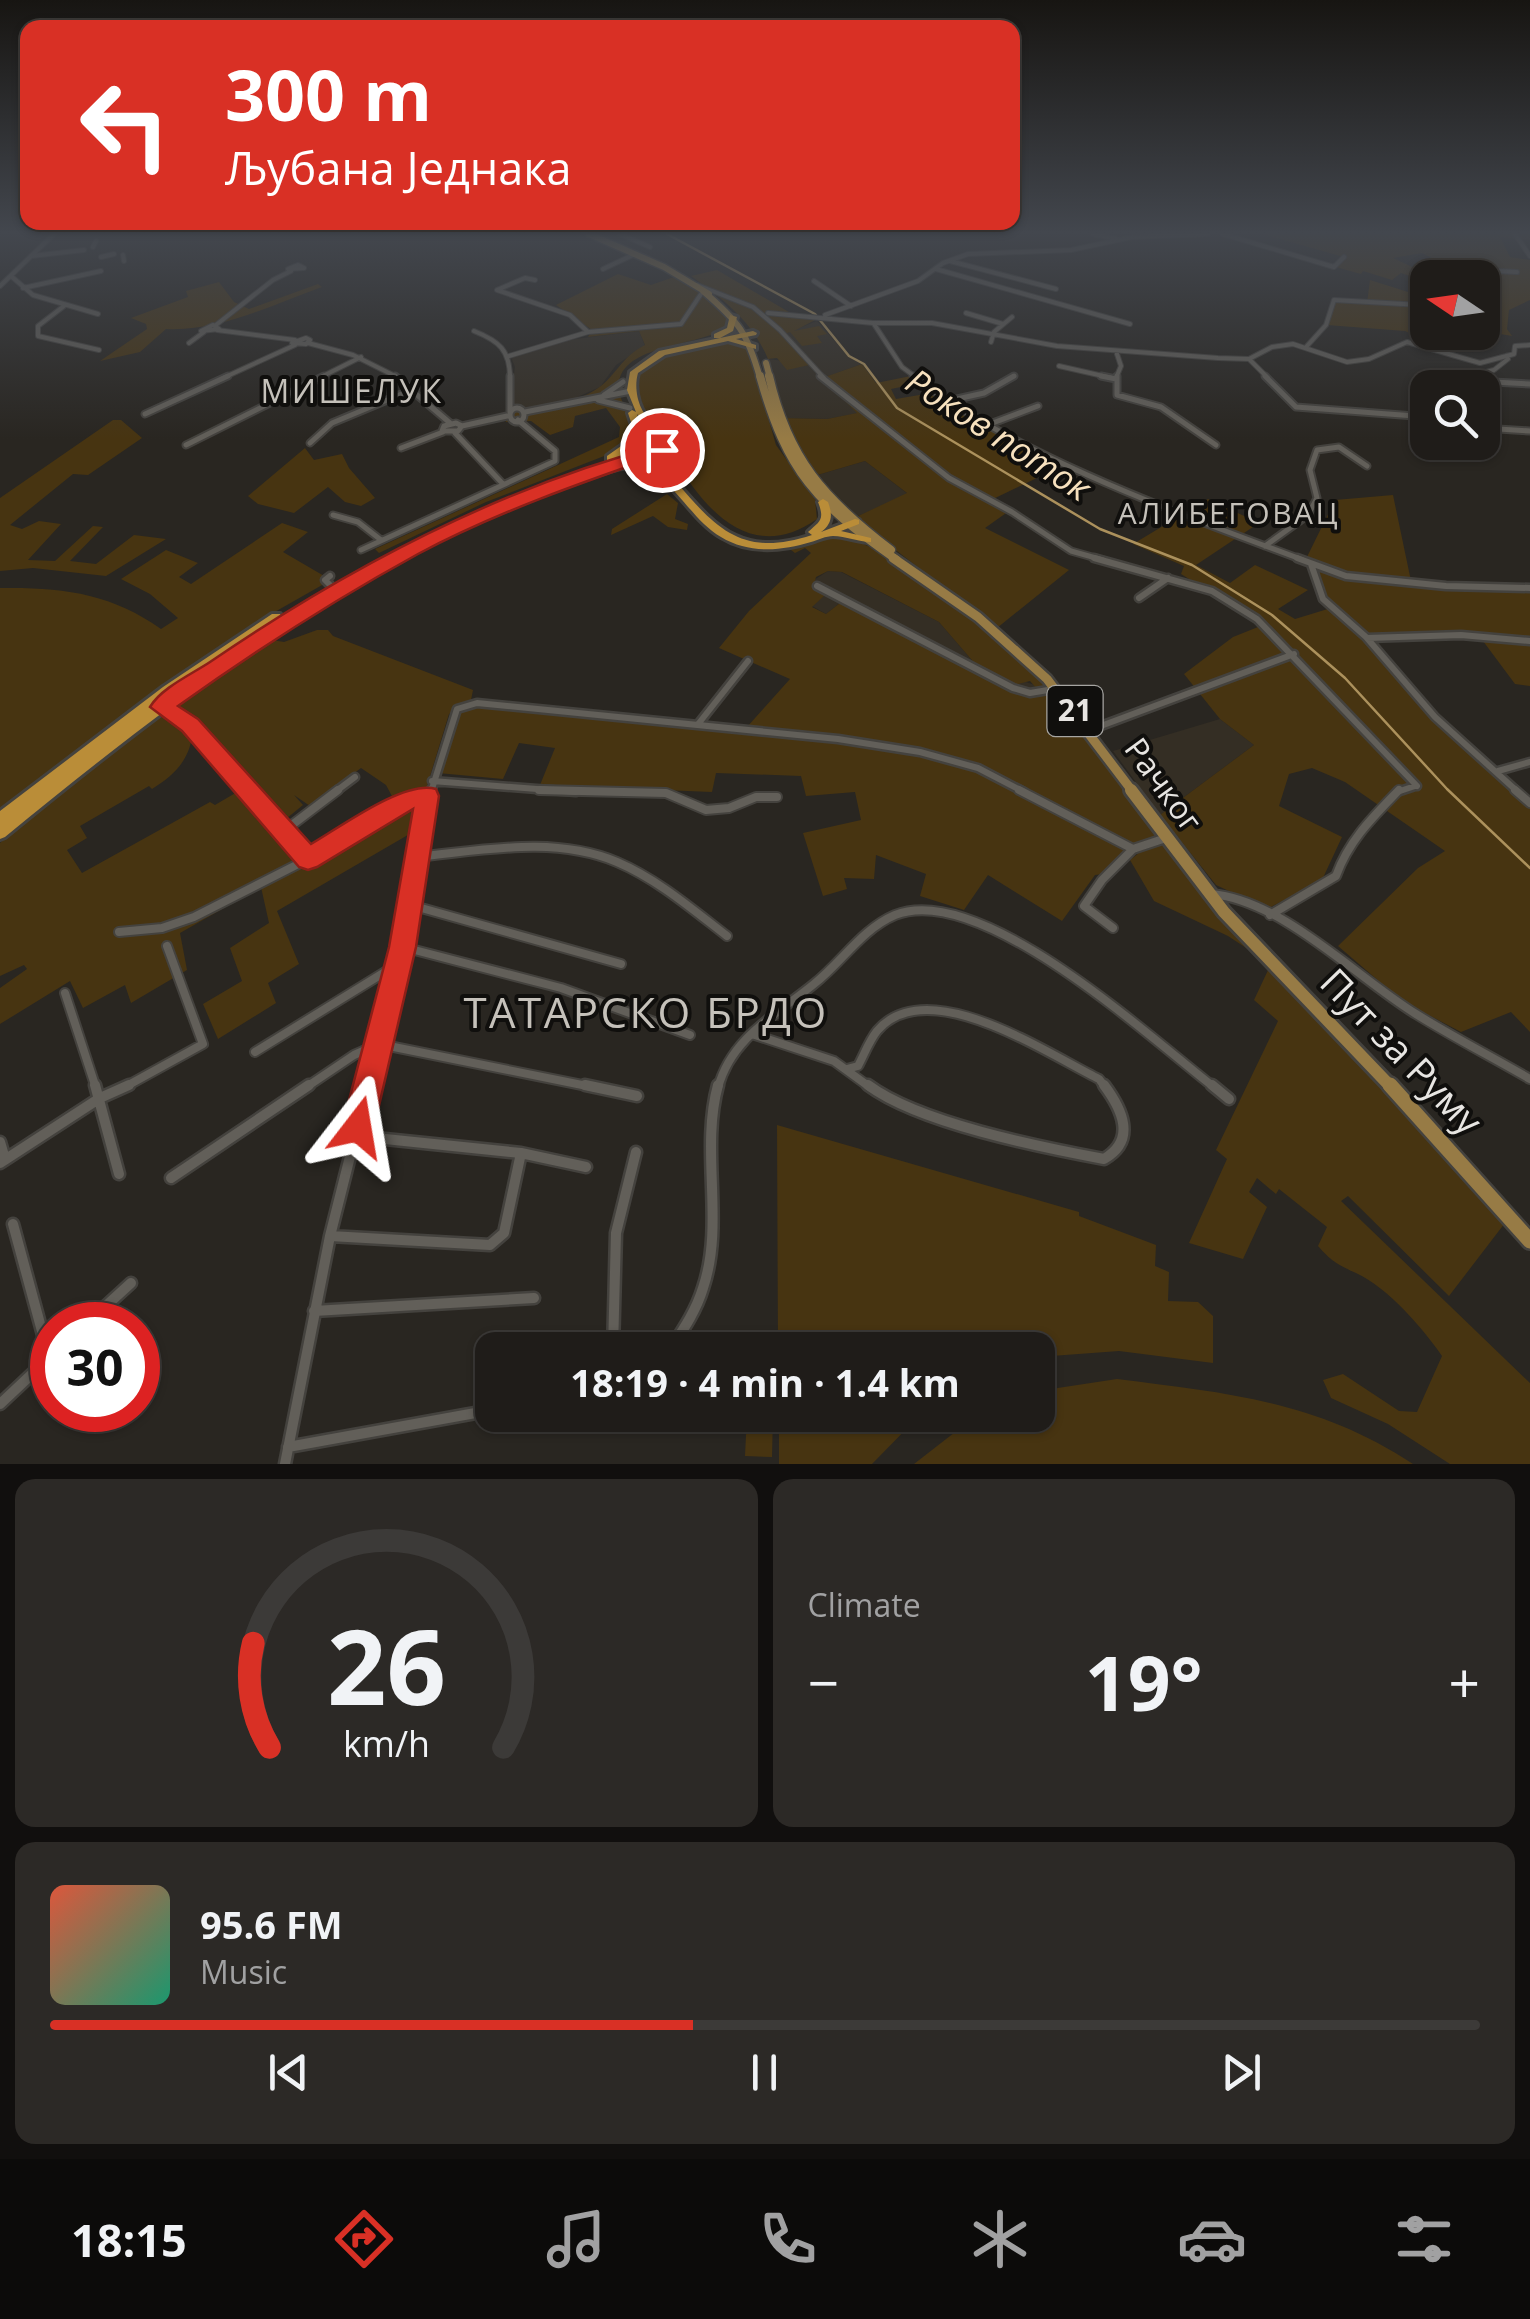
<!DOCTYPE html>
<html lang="en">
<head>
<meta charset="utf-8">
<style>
	body { margin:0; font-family:"Open Sans",sans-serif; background:#2c2926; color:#f1f3f6; height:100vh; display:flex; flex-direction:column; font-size:38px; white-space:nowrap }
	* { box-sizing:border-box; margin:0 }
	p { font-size:32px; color:#a1a1a2 }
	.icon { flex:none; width:55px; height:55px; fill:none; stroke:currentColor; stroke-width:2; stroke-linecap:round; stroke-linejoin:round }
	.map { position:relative; height:1464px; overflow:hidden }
	.panel { display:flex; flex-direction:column; gap:15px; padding:15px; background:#110f0e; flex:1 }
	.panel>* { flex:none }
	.hud { position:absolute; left:20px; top:20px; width:1000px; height:210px; border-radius:20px; box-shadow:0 2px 8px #0004,0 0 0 2px #3c3a38; background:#d93025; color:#fff; overflow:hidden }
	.needle { width:65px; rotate:283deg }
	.fabs { position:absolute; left:1410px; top:260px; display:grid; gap:20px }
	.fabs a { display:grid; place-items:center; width:90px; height:90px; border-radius:20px; background:#1f1c19; box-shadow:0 2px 8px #0004,0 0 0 2px #3c3a38; font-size:50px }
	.speed { position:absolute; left:30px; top:1302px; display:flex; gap:20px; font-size:50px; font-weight:700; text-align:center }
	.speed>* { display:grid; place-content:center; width:130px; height:130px; border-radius:50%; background:#1f1c19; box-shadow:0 2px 8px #0004,0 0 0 2px #3c3a38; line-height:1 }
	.speed .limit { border:15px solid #d22; background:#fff; color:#111 }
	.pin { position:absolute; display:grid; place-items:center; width:85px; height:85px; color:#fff; margin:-42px; border:5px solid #fff; border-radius:50%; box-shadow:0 2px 10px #0007 }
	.me { position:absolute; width:110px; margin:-55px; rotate:14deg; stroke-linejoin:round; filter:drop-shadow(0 0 8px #0008) }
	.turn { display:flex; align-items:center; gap:35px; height:210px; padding:0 40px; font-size:45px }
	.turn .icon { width:130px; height:130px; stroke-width:2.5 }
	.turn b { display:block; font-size:70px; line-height:85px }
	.big { font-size:75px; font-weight:700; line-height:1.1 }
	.panel .card { flex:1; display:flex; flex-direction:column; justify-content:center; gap:15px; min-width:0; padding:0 35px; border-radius:20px; background:#2c2926 }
	.panel .dial { align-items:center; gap:0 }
	.dial svg { height:260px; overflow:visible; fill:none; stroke:#3c3a38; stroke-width:7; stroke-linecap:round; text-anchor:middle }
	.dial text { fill:#f1f3f6; stroke:none }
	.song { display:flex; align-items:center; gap:30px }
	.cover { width:120px; height:120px; border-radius:15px; background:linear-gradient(135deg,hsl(10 70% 55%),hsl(160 70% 35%)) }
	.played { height:10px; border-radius:5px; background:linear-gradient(90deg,#d93025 45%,#3c3a38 45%) }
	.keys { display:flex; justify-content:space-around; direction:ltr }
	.heat { display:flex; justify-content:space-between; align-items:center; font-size:55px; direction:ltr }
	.panel .tiles { flex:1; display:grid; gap:15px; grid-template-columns:1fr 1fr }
	.card:last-child { grid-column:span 2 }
	.trip { position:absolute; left:475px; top:1332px; width:580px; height:100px; border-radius:20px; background:#1f1c19; box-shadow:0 2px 8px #0004,0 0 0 2px #3c3a38; font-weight:700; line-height:100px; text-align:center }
	.menu { display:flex; height:160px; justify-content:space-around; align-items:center; background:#0c0b0a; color:#a1a1a2 }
	.menu .icon { width:70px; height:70px }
	.menu .active { color:#d93025 }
	.menu b { font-size:45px; color:#f1f3f6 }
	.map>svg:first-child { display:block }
</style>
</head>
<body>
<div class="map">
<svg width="1530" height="1464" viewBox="0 0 1530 1464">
	<rect width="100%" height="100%" fill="#292621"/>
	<path fill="#342e24" d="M817,321l31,35 14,8 -39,14 36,35 -32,6 -47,-1 -12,-59 41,5 -25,-30z
		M639,331l6,15 -29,19 -16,22 -27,12 -48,10 -11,-3 -3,-14 4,-25 -4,-10 49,-16z
		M865,461l43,33 -54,24 -40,-42z
		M828,571l13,1 98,50 38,44 79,26 -27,4 -19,-6 -170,-87 -14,11 -14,-8 12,-11 -12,-7 2,-8z
		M1220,719l34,26 -94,70 -47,-64z"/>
	<path fill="#473411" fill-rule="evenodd" d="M1262,234h268v6l-30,-3 10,20 20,3v40l-21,10 -2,19 5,7 -29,-5 -1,-53 -14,-1 -46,-24 -29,5 32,15 -10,5 -14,-5 -9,7 -29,-9 -2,3 -25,-7 8,-10z
		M717,270l77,45 25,3 -25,13 25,-5 8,8 -10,2 5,7 -20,3 -12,-14 -5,2 24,31 -22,5 -10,-12 -9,1c-16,-38 -44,-59 -77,-83z
		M618,274l33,11 26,-9 23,16 29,29 -1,5c-24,21 -112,17 -109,62 1,16 13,29 15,45l-17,18 -131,51 -107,51 -4,-4 244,-112 1,-10 -14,-19 -31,8 -2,11 -23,8 -19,-14 -25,1 -3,-6 11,-10c22,6 65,-4 84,-18 18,-12 22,-30 47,-43l-6,-14 -51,6 4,-7 -36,-25z
		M1370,280l57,18 1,34 49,1 -37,4 -24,-1 -11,-5 -78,-6 8,-27 32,5z
		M219,282l15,20 15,7 69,-25 4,3c-50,18 -104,45 -156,42l-26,23 -40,9 47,-32 -1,-5 -15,-6 57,-21 -2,-6z
		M722,341l26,7 28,97 39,54 2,20c-63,44 -109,-4 -141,-58l20,-25c-13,-8 -33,-5 -45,-15 -5,-5 -7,-14 -10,-21 -18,-46 50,-53 81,-59z
		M862,364l14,19 35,-7 9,7 -29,6 5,10 35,-6 23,16 110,56 -73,35 18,11 -24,17 84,42 -72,58 -143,-110 53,-25 -42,-32 -51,15 -34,-58 47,1 30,-6 -35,-35z
		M113,420h8l21,18 -54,37 -15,-1 -63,51 12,4 17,-8 22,3 -33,36 27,1 38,-35 10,1 -33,34 26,3 38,-29 32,4 -60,37 -73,-8 -33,3v-73z
		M305,448l9,12 28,-6 7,14 26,30 -14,8 -16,-4 -17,-15 -34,26 -36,-9 -10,-8z
		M667,494l11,9 -3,16 13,5 -1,6 -19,-3 -15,-11 -42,19 1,-6z
		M1393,495l18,86 119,5v100l-15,-2 -32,-43 -55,-4 -56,6 60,72 98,90v227l-19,-20 -50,20 -59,-31 -64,-55 80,-78 27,-17 -100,-69 -33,-14 -23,6 -10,32 63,31 -20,43 -55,29 -51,-24 -56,-70 94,-70 -34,-26 -36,-45 49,-37 30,-12 -82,-51 3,-8 -51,-22 75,-45 51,24 -63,42 34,18 25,-18 53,25 -30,19 17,10 36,-11 -14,-16 -3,-26 -8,-7 29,-59z
		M282,523l26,9 -25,20 48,28 -88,50 -243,178v-220c61,-1 111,5 161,41l17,-11 -28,-24 -29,-15 45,-29 32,13 -19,14 12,7z
		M833,535c64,8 170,108 219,152l-14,3 -8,-9 -16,4 -37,-19 -38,-44 -97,-50 -14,-1 -12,6 -3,11 12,7 -13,12 14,7 14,-11 179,90 18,3 19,-4 107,143 -33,14 -172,-91 -38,-9 -173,-22 43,-48 -71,-31 30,-37 62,-58 -6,-5 -10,5 -8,-6z
		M317,630h11l5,6 140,54 -2,10 -22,14 -36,118 -136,79 22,53 -31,19 8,20 -58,36 -15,-35 39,-23 -12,-33 39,-25 -8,-36 -81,46 7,37 -56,33 -6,-18 -42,23 -13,-27 -70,43v-36l27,-19 -3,-4 -24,11v-133l20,-20 141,-110 31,23c-3,25 -19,40 -40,53l-3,-3 -69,40 7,12 -20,12 15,23 128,-71 5,3 34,-20c-22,-30 -49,-59 -79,-79l96,-67 18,3zM361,768l25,17 8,15 -85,52 -28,-29 22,-18 -9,-10 16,11z
		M470,706l367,35 82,12 57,17 151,82 -24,22 -8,1 -33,46 -74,-46 -24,35 -44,-14 6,-22 -50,-19 -2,24 -30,-1 3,11 -24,7 -20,-63 58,-13 -6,-28 -49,4 -5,-20 -85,-3 -4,19 -172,-7 15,-37 -36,-5 -16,36 -65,-6 18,-59z
		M1167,841l96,118 -35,-23 -74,-35 -24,-41 14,-11z
		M1270,966l238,253 -59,77 -101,-100 -7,5 189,182v81h-80l-62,-40 -57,-26 -8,-18 20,-6 56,37 18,1 25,-56c-19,-28 -55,-69 -86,-83 -18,-8 -25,-12 -38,-27l9,-19 -48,-38 -3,5 -19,-16 -8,14 18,15 -24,52 -54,-16 38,-84 -11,-9 62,-129 -24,-21z
		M777,1125l302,87v4l77,29 -1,21 14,6 -1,29 30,1 15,14v47l-94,-12 -81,6v-7h-260z
		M1117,1379c110,14 201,22 296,85h-499l63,-49h61v-24z
		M747,1415h26l-1,42 -27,-1z
		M779,1415h141l-48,49h-93z"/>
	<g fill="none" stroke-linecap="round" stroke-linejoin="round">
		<path stroke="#ac915c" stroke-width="2.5" d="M667,234l148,80 34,42 15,8 33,44 203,121 92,36 80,50 73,63 102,111 83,79"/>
		<g stroke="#44423e" stroke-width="6">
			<path id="street-far4" d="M620,234l30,13
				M1093,234l24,5
				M1223,234l111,33 10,-10
				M1515,234l15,22
				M93,247l3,-6
				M123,255l1,6
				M31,256l53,-6
				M101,257l13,-3
				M950,261l106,28
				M298,265l6,3 -16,1z
				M603,269l32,-15
				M936,269l194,55
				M11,276l22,19 65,19
				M1476,278l20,-7 21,1
				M814,281l37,25
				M697,285l56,22 27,23 44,48
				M0,286l54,-52
				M23,288l78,-17
				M64,306l-26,20v10l61,14
				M768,313l105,10h59l125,23 161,12 31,1 23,-12 21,-3 54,18 22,-3 38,-17 73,21 34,-9 1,-8 15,-1
				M966,313l37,11
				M825,315l93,-34 25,-18 25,-9 103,-4 61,-13 76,-3
				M874,324l28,43 15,11
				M213,325l6,4 -18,2z
				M216,325l57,-45 18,-9
				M217,330l78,10
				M474,331c25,10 36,19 36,47
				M588,332l93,-8 22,-33
				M306,338l4,2 -4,4 -14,-1z
				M991,342l3,-10 18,-15
				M189,343l15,-11
				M308,343l45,12 46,23
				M1307,346l19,-21 8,-25 87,5 7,-6
				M1116,351l5,15 -5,12
				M509,356l79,-24 -18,-17 -73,-25 28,-12 10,2
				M1249,359l19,19
				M1059,366l53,12
				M223,378l72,-33
				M319,378l42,-21
				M1010,378l4,-2
				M1463,378l31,-8 14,-11 -2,-3"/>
		</g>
		<g stroke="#44423e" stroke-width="9">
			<path id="street-far3" d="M395,376l55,47
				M820,376l129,102 63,34 59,39 32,9
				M913,376c110,83 262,136 390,184
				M1101,376l15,3
				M1117,376v19l44,12 55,38
				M1265,376l31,31 132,10
				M1473,376l-17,4 74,4
				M604,395l19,-13
				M598,400l32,8
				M948,401l36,-8 30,-17
				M510 415a7 7 0 1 1 14 0a7 7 0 1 1-14 0Z
				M510,412v-36
				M525,412l106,-21
				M145,414l83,-38
				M456,423l6,3 -4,5h-16l2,-5z
				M990,424l48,-18
				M462,426l45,-10
				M1482,428l48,3
				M455,433l48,51
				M310,443l22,-20 84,-35
				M186,445l138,-69
				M401,448l42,-16
				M333,515l25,7 23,18
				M1265,546l43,-31 9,-17 -7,-28 7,-20 22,-3 28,19
				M361,550l194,-89v-10l-37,-31"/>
		</g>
		<g stroke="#44423e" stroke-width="11">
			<path id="street-far2" d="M1094,558l118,33 45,28 160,167
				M1297,558l49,18 100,10 84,2
				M1311,564l12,35 43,38 69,80 83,75
				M330,576l-5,4 5,5
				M817,586l196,102 17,5 24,-4
				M1139,598l29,-20
				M1367,638l94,-3 69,6
				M161,707l29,18 59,67
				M699,723l49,-62
				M1090,730l204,-76
				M1498,771l32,-9
				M432,781l144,11
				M335,792l20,-15
				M431,792l26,-83 20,-6 361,36 82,13 58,16 46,24
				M1397,792l18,-6"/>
		</g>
		<g stroke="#44423e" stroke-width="12">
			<path id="street-far1" d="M247,790l61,69
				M539,790l127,3 40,17 23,-2 27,-11h21
				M1019,790l114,59 33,-11
				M1515,790l15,13
				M284,831l54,-41
				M415,857c66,-6 138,-22 202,5 40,17 75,47 110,74
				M1212,894c71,7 144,83 204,120 37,23 76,43 114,65
				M407,904l214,60
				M1270,915l66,-39c13,-36 37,-59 63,-86
				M1113,928l-29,-22 18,-26 31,-31
				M119,932l43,-4 32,-11 118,-60 96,-57 19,-4
				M403,947l158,41 129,47
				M65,993l31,95
				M752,1034l82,27 37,27
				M255,1052l143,-88
				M847,1069l11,-3c6,-11 11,-25 19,-35 50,-59 169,22 222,48l7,9
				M123,1088l80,-44 -36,-98
				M305,1088l49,-33 25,-11 218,44
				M367,1088l36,-141 18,-125 10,-32
				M718,1088c13,-50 58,-73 96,-104 28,-22 48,-55 81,-69 86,-34 254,122 320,173"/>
		</g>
		<g stroke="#44423e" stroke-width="15">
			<path id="street" d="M95,1085l24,89
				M585,1085l52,11
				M868,1085c51,38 172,62 236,74 33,-19 18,-50 0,-74
				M1212,1085l17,14
				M356,1136l165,17 65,14
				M0,1142l5,17
				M0,1163l100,-65 29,-13
				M171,1178l138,-93
				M13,1224l36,133
				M330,1236l160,9 14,-12 17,-80
				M314,1311l220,-13
				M85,1325l46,-42
				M613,1350l3,-117 20,-81
				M670,1350c13,-20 26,-39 33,-62 22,-65 -3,-137 15,-203
				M0,1404l50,-47
				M288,1447l204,-37
				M285,1464l45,-228 38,-151"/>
		</g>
		<g stroke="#44423e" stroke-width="9">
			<path id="primary-far4" d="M589,234l75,33 45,27
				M703,291c36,31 44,41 57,87
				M766,363l4,15"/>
		</g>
		<g stroke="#44423e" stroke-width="11">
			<path id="primary-far3" d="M760,376c27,96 56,127 137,184
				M769,376c19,83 55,123 122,174"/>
		</g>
		<g stroke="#44423e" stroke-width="14">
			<path id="primary-far2" d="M893,558l85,59 69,62 86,113"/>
		</g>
		<g stroke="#44423e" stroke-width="18">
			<path id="primary-far1" d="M1131,790l93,122 168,176"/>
		</g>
		<g stroke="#44423e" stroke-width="20">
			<path id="primary" d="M1390,1085l140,156"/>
		</g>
		<g stroke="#44423e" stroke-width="6">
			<path id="highway" d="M730,315l7,2 -4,14 -13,7h-6v-4l13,-6z
				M753,331l4,2 -1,2 -20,4 20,6v4l-28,-8 -63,14 -27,18c-5,17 1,43 19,52 13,6 26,5 38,14l-19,15 -2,10 10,17 -6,3c41,48 67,73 134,51l-4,-3c12,-11 17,-12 10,-30l5,-3 5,3c5,13 4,22 -7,30l34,-13 4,1v4l-18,7 30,7v4c-13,0 -25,-6 -38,-6 -7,0 -15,4 -22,6 -30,9 -62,12 -90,-5 -40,-23 -55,-85 -111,-66 -68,23 -134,50 -198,82 -148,77 -279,179 -407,284l-5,2v-28l163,-124 109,-73h8l2,3 -4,4c69,-44 143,-82 218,-114 62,-26 125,-46 189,-67l-6,-4 -49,16c-8,2 -16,9 -23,8v-4l24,-17 2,-11 -5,-15 4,-3 4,2 -9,-22 3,-18 29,-21zM637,414l13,14 21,5 -37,12c11,-8 6,-20 3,-31zM669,451l-5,13 9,15 -15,-11 -22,-6z"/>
		</g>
		<use href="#street-far4" stroke="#625f59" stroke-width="4"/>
		<use href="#street-far3" stroke="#625f59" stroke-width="5"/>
		<use href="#street-far2" stroke="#625f59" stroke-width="6"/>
		<use href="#street-far1" stroke="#625f59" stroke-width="8"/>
		<use href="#street" stroke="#625f59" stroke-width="10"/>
		<use href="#primary-far4" stroke="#977b45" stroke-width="6"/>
		<use href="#primary-far3" stroke="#977b45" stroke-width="8"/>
		<use href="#primary-far2" stroke="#977b45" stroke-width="9"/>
		<use href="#primary-far1" stroke="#977b45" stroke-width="12"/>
		<use href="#primary" stroke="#977b45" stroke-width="15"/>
		<use href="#highway" fill="#ba8d38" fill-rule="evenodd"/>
	</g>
	<linearGradient id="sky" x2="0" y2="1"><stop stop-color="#171512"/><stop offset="0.53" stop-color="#43474e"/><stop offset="1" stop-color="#43474e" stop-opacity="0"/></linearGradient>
	<rect width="1530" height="439" fill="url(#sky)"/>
	<path fill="#d93025" stroke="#8d1f18" stroke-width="2.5" d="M662,445l8,5 -3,3c-84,29 -170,59 -249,101 -84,46 -163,97 -240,152l20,13 113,125c28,-16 94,-65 125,-55l3,7 -23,151 -42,180 -5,11 -11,5 -11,-5 -5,-11 47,-180 24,-138 -96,58 -9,3 -9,-3 -117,-136 -32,-24c11,-19 42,-33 60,-45 136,-93 291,-175 452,-217z"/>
	<g text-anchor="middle" stroke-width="8" stroke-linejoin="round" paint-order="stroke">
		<g font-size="30" letter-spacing="2.5" fill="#c5c1ba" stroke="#100f0d">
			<text x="1229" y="524">АЛИБЕГОВАЦ</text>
		</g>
		<rect fill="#100f0d" stroke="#a6a5a2" stroke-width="2.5" x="1047.5" y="686" width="55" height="50" rx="8"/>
		<g font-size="30" font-weight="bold" fill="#e7e5e2">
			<text x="1075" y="721">21</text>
		</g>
		<g font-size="32" letter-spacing="2.5" fill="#c5c1ba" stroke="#100f0d">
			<text x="352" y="403">МИШЕЛУК</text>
		</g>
		<g font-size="32" fill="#e7e5e2" stroke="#100f0d">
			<text transform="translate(1163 785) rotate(54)" y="11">Рачког</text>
		</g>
		<g font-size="35" font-style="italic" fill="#f7e1be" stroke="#100f0d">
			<text transform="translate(998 435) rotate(33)" y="12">Роков поток</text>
		</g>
		<g font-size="38" fill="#e7e5e2" stroke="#100f0d">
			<text transform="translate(1401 1052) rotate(46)" y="13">Пут за Руму</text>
		</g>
		<g font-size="42" letter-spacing="2.5" fill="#c5c1ba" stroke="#100f0d">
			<text x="646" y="1028">ТАТАРСКО БРДО</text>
		</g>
	</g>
</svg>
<div class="fabs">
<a><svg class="needle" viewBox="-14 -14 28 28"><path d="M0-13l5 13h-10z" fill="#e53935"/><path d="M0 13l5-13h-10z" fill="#a1a1a2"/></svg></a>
<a><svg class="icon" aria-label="search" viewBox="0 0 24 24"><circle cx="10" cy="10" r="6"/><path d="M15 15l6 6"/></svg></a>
</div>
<div class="speed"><div class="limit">30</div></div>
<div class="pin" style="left:662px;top:450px;background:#d93025"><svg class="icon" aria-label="arrive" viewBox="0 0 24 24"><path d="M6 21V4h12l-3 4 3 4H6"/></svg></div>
<svg class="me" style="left:358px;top:1127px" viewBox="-20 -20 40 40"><path d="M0-17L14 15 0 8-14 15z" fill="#d93025" stroke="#fff" stroke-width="4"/></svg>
<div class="trip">18:19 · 4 min · 1.4 km</div>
<div class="hud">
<div class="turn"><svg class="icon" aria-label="left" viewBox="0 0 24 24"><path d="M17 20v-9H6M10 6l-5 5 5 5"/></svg><div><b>300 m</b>Љубана Једнака</div></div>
</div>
</div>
<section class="panel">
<div class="tiles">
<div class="card dial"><svg viewBox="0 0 100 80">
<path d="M14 69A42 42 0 1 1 86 69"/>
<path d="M14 69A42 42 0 0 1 9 37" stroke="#d93025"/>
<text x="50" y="56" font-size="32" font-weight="700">26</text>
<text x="50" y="72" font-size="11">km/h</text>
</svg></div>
<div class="card"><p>Climate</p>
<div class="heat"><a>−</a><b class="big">19°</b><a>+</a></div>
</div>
<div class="card">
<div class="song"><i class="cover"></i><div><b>95.6 FM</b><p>Music</p></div></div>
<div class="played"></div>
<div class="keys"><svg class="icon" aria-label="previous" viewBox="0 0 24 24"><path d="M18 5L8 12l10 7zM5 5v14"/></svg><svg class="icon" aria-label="pause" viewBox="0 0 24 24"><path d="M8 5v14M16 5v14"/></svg><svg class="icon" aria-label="next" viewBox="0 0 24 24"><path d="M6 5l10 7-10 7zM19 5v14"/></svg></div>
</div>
</div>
</section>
<nav class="menu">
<b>18:15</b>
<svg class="icon active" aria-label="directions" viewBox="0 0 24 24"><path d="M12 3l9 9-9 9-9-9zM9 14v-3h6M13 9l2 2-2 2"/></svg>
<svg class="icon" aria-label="music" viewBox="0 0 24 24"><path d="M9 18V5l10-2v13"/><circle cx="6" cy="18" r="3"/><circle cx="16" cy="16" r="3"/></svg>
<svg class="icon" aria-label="phone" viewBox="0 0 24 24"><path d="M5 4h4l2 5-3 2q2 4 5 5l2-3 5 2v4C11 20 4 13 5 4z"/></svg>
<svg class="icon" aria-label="climate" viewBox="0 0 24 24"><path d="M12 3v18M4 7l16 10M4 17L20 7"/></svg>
<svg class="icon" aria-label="car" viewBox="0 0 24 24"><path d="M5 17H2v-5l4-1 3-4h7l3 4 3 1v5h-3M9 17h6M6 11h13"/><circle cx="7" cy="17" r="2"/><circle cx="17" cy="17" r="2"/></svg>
<svg class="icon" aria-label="filters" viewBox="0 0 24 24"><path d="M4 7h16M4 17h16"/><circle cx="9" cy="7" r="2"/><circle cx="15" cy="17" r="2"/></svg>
</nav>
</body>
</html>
